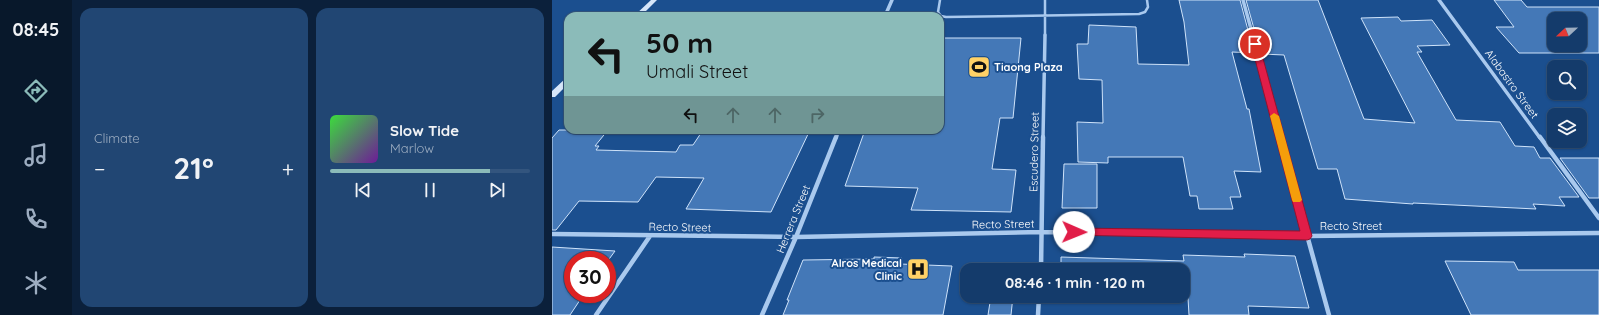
<!DOCTYPE html>
<html lang="en">
<head>
<meta charset="utf-8">
<style>
	body { margin:0; font-family:Quicksand,sans-serif; background:#214673; color:#f1f3f6; height:100vh; display:flex; flex-direction:column; font-size:15px; white-space:nowrap }
	* { box-sizing:border-box; margin:0 }
	p { font-size:13px; color:#9dadc1 }
	.icon { flex:none; width:22px; height:22px; fill:none; stroke:currentColor; stroke-width:2; stroke-linecap:round; stroke-linejoin:round }
	.map { position:relative; flex:1; overflow:hidden }
	.drawer { display:flex; flex-direction:column; gap:8px; padding:8px; background:#0b203b; width:480px }
	.drawer>* { flex:none }
	.top-card { position:absolute; left:12px; top:12px; width:380px; height:122px; border-radius:12px; box-shadow:0 1px 3px #0004,0 0 0 1px #33557e; background:#8bbbb9; color:#111; overflow:hidden }
	.needle { width:26px; rotate:248deg }
	.tools { position:absolute; left:995px; top:12px; display:grid; gap:8px }
	.tools a { display:grid; place-items:center; width:40px; height:40px; border-radius:8px; background:#143b6b; box-shadow:0 1px 3px #0004,0 0 0 1px #33557e; font-size:20px }
	.speed { position:absolute; left:12px; top:251px; display:flex; gap:8px; font-size:20px; font-weight:700; text-align:center }
	.speed>* { display:grid; place-content:center; width:52px; height:52px; border-radius:50%; background:#143b6b; box-shadow:0 1px 3px #0004,0 0 0 1px #33557e; line-height:1 }
	.speed .limit { border:6px solid #d22; background:#fff; color:#111 }
	.pin { position:absolute; display:grid; place-items:center; width:34px; height:34px; color:#fff; margin:-17px; border:2px solid #fff; border-radius:50%; box-shadow:0 1px 4px #0007 }
	.me { position:absolute; width:44px; margin:-22px; rotate:91deg; stroke-linejoin:round; filter:drop-shadow(0 0 3px #0008) }
	.turn { display:flex; align-items:center; gap:14px; height:84px; padding:0 16px; font-size:18px }
	.turn .icon { width:52px; height:52px; stroke-width:2.5 }
	.turn b { display:block; font-size:28px; line-height:34px }
	.lanes { display:flex; align-items:center; height:38px; padding:0 16px; background:#0003; justify-content:center; gap:20px; direction:ltr }
	.lanes .off { opacity:.35 }
	.big { font-size:30px; font-weight:700; line-height:1.1 }
	.drawer .card { flex:1; display:flex; flex-direction:column; justify-content:center; gap:6px; min-width:0; padding:0 14px; border-radius:12px; background:#214673 }
	.song { display:flex; align-items:center; gap:12px }
	.cover { width:48px; height:48px; border-radius:6px; background:linear-gradient(135deg,hsl(120 70% 55%),hsl(280 70% 35%)) }
	.played { height:4px; border-radius:2px; background:linear-gradient(90deg,#8bbbb9 80%,#33557e 80%) }
	.keys { display:flex; justify-content:space-around; direction:ltr }
	.heat { display:flex; justify-content:space-between; align-items:center; font-size:22px; direction:ltr }
	.drawer .tiles { flex:1; display:grid; gap:8px; grid-template-columns:repeat(2,1fr) }
	.trip { position:absolute; left:408px; top:263px; width:230px; height:40px; border-radius:12px; background:#143b6b; box-shadow:0 1px 3px #0004,0 0 0 1px #33557e; font-weight:700; line-height:40px; text-align:center }
	main { display:flex; flex:1; min-height:0 }
	.tabs { display:flex; flex-direction:column; width:72px; justify-content:space-around; align-items:center; background:#08182b; color:#9dadc1 }
	.tabs .icon { width:28px; height:28px }
	.tabs .current { color:#8bbbb9 }
	.tabs b { font-size:18px; color:#f1f3f6 }
	.map>svg:first-child { display:block }
</style>
</head>
<body>
<main>
<nav class="tabs">
<b>08:45</b>
<svg class="icon current" aria-label="directions" viewBox="0 0 24 24"><path d="M12 3l9 9-9 9-9-9zM9 14v-3h6M13 9l2 2-2 2"/></svg>
<svg class="icon" aria-label="music" viewBox="0 0 24 24"><path d="M9 18V5l10-2v13"/><circle cx="6" cy="18" r="3"/><circle cx="16" cy="16" r="3"/></svg>
<svg class="icon" aria-label="phone" viewBox="0 0 24 24"><path d="M5 4h4l2 5-3 2q2 4 5 5l2-3 5 2v4C11 20 4 13 5 4z"/></svg>
<svg class="icon" aria-label="climate" viewBox="0 0 24 24"><path d="M12 3v18M4 7l16 10M4 17L20 7"/></svg>
</nav>
<section class="drawer">
<div class="tiles">
<div class="card"><p>Climate</p>
<div class="heat"><a>−</a><b class="big">21°</b><a>+</a></div>
</div>
<div class="card">
<div class="song"><i class="cover"></i><div><b>Slow Tide</b><p>Marlow</p></div></div>
<div class="played"></div>
<div class="keys"><svg class="icon" aria-label="previous" viewBox="0 0 24 24"><path d="M18 5L8 12l10 7zM5 5v14"/></svg><svg class="icon" aria-label="pause" viewBox="0 0 24 24"><path d="M8 5v14M16 5v14"/></svg><svg class="icon" aria-label="next" viewBox="0 0 24 24"><path d="M6 5l10 7-10 7zM19 5v14"/></svg></div>
</div>
</div>
</section>
<div class="map">
<svg width="1047" height="315" viewBox="0 0 1047 315">
	<rect width="100%" height="100%" fill="#1b4f8f"/>
	<path fill="#4478b7" stroke="#cfe3fa" fill-rule="evenodd" d="M627,0h61l14,53 -22,-1 15,57h2l12,63 -27,-1 7,26h-11l3,12h-34l-2,-13h-7l-7,-39h-75v6l-30,-1 -1,-40 26,1 -1,-43 -23,-1 -2,-35h11l1,-19 47,2 2,37 51,1 -5,-43z
		M694,0h72l46,119 51,4 -54,-105 37,-1 3,4 31,-1 18,25 -33,1 5,6h-5l39,68 44,2 15,24 19,1 6,11h10l29,39h-20l6,9 -32,-2 3,5 -123,-6v1l-68,-5 -8,-30h-19l-34,-114 -23,-1z
		M942,0h27l6,7h72v46h-80l-23,-26h18zM1002,19h26v26h-26z
		M388,38h81l-8,80h-13l-8,51 24,1 -5,42 -100,-2 7,-22 -73,-2 20,-56h75z
		M7,130h49l-13,16h4l-3,4 80,2 4,-7h13l10,-15h107l-39,82 -85,-3 18,-31 -48,-1 -18,25 -59,-1 -23,29h-4v-92z
		M1008,158h39v40h-10z
		M512,164h33v44h-35z
		M0,247l63,4 -8,11v-2h-34v34h11l-14,21h-18z
		M692,254l51,2 14,52 -61,-2 1,9h-60l-1,-17 -55,-2h50v-26h-122v-13l123,4 -1,-6 62,2z
		M322,257l28,1 -2,6 52,2 -9,49h-160l6,-15h-2l16,-40 71,-1z
		M893,261l69,1 4,8h81v45h-128z
		M439,296h22l-2,19h-23z"/>
	<g fill="none" stroke-linecap="round" stroke-linejoin="round">
		<path stroke="#a9c9ee" stroke-width="2.5" d="M388,0l-2,12 3,4 5,1 193,-3 6,-2 3,-5 -1,-7
			M493,0v35"/>
		<path stroke="#a9c9ee" stroke-width="3.5" d="M691,0l38,138
			M887,0l101,138
			M333,16l7,-16
			M284,138l3,-8
			M491,138l2,-103"/>
		<path stroke="#a9c9ee" stroke-width="4.5" d="M728,137l49,178
			M988,137l59,81
			M0,234l244,3 246,-5 265,4 292,-3
			M489,270l2,-133
			M44,315l54,-79
			M210,315l34,-78 40,-100
			M486,315l1,-19"/>
		<path fill="#d6e6fa" fill-rule="evenodd" d="M99,0h6l-16,16h-7z
			M14,78h2v6l-13,13h-3v-6z"/>
	</g>
	<path fill="#e11d48" stroke="#92132f" d="M703,42l4,2 53,192 -2,3 -3,1 -237,-5 -2,-3 2,-3 4,-1 226,3 -49,-187z"/>
	<path fill="#f59e0b" d="M722,113l5,3 23,84 -2,2h-7l-1,-2 -22,-84z"/>
	<defs>
		<g id="stadium-square" transform="scale(1.15)"><rect x="-9" y="-9" width="18" height="18" rx="4" fill="#ffd166" stroke="#1b4f8f"/><path d="M0-5a6.5 5 0 1 0 0 10a6.5 5 0 1 0 0-10ZM-3.5-1.8h7v3.6h-7Z" fill="#111"/></g>
		<g id="hospital-square" transform="scale(1.15)"><rect x="-9" y="-9" width="18" height="18" rx="4" fill="#ffd166" stroke="#1b4f8f"/><path d="M-5-5h3v3.5h4V-5h3V5h-3V1.5h-4V5h-3Z" fill="#111"/></g>
	</defs>
	<g fill-rule="evenodd">
		<use href="#stadium-square" x="427" y="67"/>
		<use href="#hospital-square" x="366" y="269"/>
	</g>
	<g text-anchor="middle" stroke-width="4" stroke-linejoin="round" paint-order="stroke">
		<g font-size="11" font-weight="bold" fill="#fff" stroke="#1b4f8f" text-anchor="start">
			<text x="442" y="71">Tiaong Plaza</text>
			<text x="350" y="267" text-anchor="end">Alros Medical<tspan x="350" dy="13">Clinic</tspan></text>
		</g>
		<g font-size="11" fill="#fff" stroke="#1b4f8f">
			<text transform="translate(960 84) rotate(54)" y="4">Alabastro Street</text>
			<text transform="translate(482 152) rotate(-89)" y="4">Escudero Street</text>
			<text transform="translate(241 219) rotate(-68)" y="4">Herrera Street</text>
			<text transform="translate(451 224) rotate(-1)" y="4">Recto Street</text>
			<text x="799" y="230">Recto Street</text>
			<text transform="translate(128 227) rotate(1)" y="4">Recto Street</text>
		</g>
	</g>
</svg>
<div class="tools">
<a><svg class="needle" viewBox="-14 -14 28 28"><path d="M0-13l5 13h-10z" fill="#e53935"/><path d="M0 13l5-13h-10z" fill="#9dadc1"/></svg></a>
<a><svg class="icon" aria-label="search" viewBox="0 0 24 24"><circle cx="10" cy="10" r="6"/><path d="M15 15l6 6"/></svg></a>
<a><svg class="icon" aria-label="layers" viewBox="0 0 24 24"><path d="M12 4l9 5-9 5-9-5zM3 14l9 5 9-5"/></svg></a>
</div>
<div class="speed"><div class="limit">30</div></div>
<div class="pin" style="left:703px;top:44px;background:#d93025"><svg class="icon" aria-label="arrive" viewBox="0 0 24 24"><path d="M6 21V4h12l-3 4 3 4H6"/></svg></div>
<svg class="me" style="left:522px;top:232px" viewBox="-20 -20 40 40"><circle r="19" fill="#fff"/><path d="M0-13L10 11 0 6-10 11z" fill="#e11d48"/></svg>
<div class="trip">08:46 · 1 min · 120 m</div>
<div class="top-card">
<div class="turn"><svg class="icon" aria-label="left" viewBox="0 0 24 24"><path d="M17 20v-9H6M10 6l-5 5 5 5"/></svg><div><b>50 m</b>Umali Street</div></div>
<div class="lanes"><svg class="icon" aria-label="left" viewBox="0 0 24 24"><path d="M17 20v-9H6M10 6l-5 5 5 5"/></svg><svg class="icon off" aria-label="ahead" viewBox="0 0 24 24"><path d="M12 20V5M6 11l6-6 6 6"/></svg><svg class="icon off" aria-label="ahead" viewBox="0 0 24 24"><path d="M12 20V5M6 11l6-6 6 6"/></svg><svg class="icon off" aria-label="right" viewBox="0 0 24 24"><path d="M7 20v-9h11M14 6l5 5-5 5"/></svg></div>
</div>
</div>
</main>
</body>
</html>
